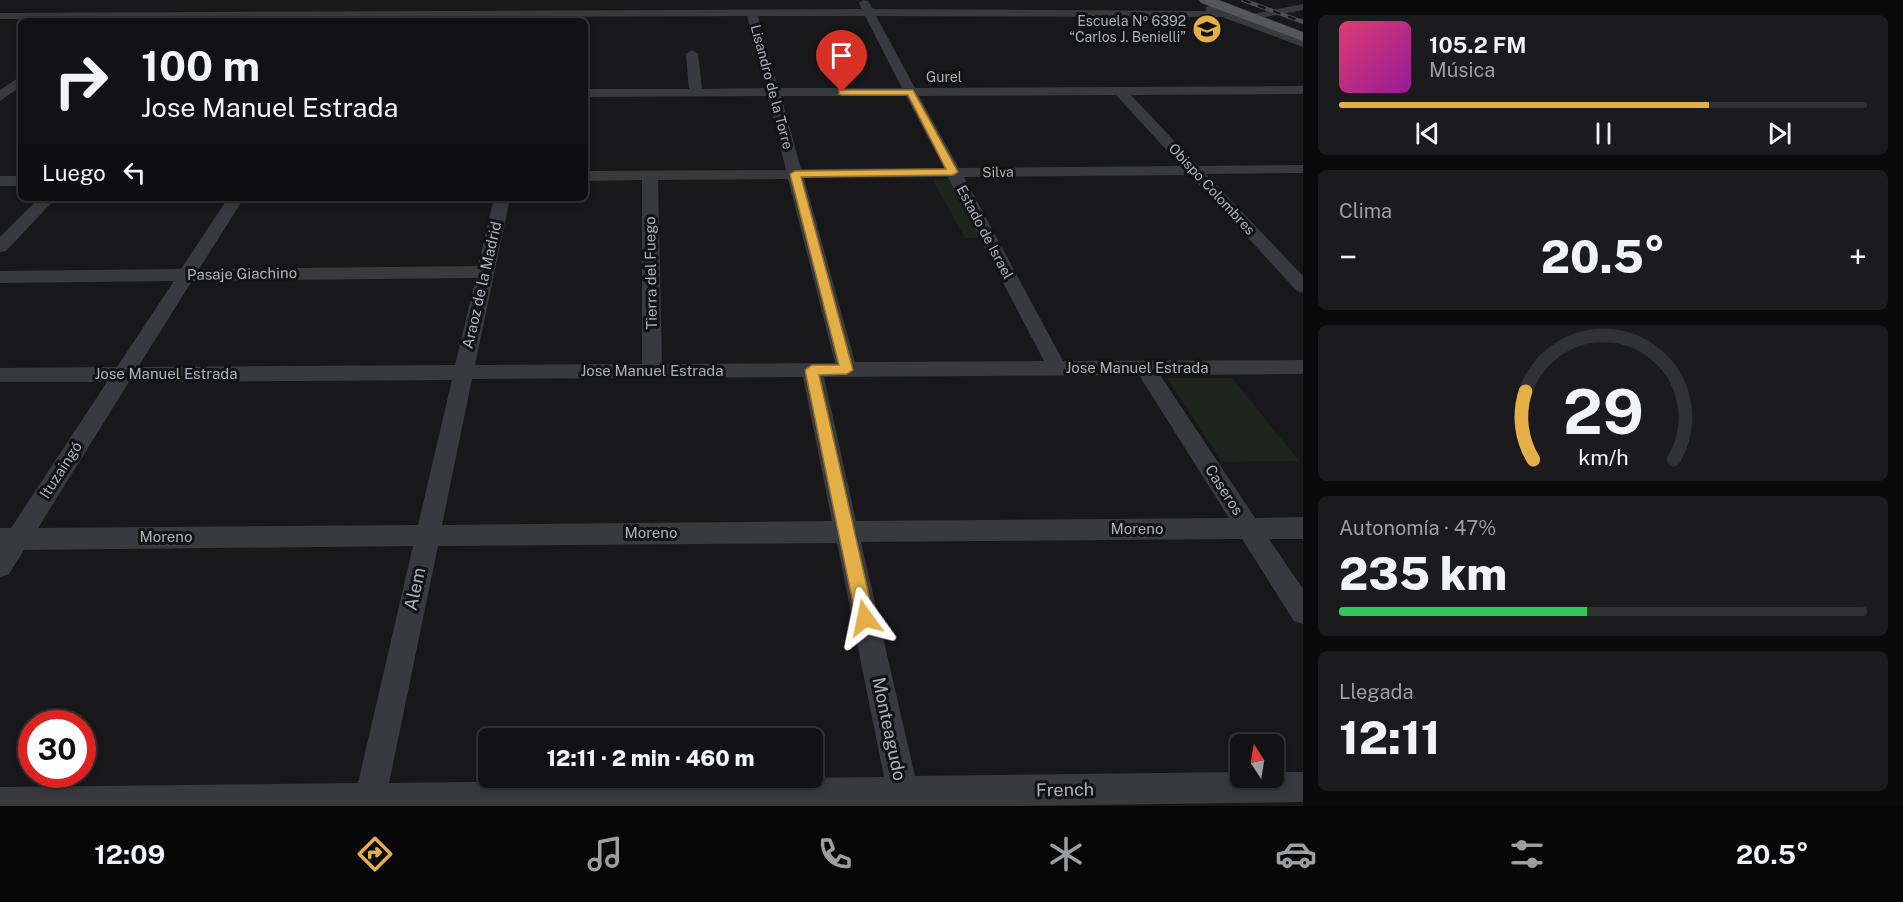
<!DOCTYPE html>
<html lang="es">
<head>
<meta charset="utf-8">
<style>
	body { margin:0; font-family:"Public Sans",sans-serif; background:#1b1b1d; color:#f1f3f6; height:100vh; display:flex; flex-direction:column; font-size:22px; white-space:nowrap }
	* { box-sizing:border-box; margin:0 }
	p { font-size:20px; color:#9c9ea0 }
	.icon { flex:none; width:33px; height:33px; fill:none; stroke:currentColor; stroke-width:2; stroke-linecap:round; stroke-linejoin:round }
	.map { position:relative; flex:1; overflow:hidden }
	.panel { display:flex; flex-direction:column; gap:15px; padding:15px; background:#0a0a0b; width:600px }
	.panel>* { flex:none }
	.banner { position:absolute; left:18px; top:18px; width:570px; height:183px; border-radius:9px; box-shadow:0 3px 9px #0003,0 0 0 2px #313234; background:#121214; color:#f1f3f6; overflow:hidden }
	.needle { width:39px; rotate:348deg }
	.controls { position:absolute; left:1230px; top:734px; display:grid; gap:12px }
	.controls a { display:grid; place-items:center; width:54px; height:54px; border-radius:9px; background:#121214; box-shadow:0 3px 9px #0003,0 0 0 2px #313234; font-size:30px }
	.speed { position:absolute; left:18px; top:710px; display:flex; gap:12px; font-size:30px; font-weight:700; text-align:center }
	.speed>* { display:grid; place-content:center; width:78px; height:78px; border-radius:50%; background:#121214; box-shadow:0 3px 9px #0003,0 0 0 2px #313234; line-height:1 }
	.speed .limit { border:9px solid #d22; background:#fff; color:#111 }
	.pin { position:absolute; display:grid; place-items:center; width:51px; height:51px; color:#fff; margin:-62px -26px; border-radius:50% 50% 50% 0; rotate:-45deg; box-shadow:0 0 6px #0007 }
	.pin .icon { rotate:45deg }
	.me { position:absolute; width:66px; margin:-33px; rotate:348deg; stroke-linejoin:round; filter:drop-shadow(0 0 4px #0008) }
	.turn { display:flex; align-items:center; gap:21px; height:126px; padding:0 24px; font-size:27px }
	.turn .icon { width:78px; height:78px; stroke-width:2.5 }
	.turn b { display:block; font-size:42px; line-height:51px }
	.then { display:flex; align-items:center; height:57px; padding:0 24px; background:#0003; gap:12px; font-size:22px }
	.big { font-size:45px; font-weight:800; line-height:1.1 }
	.panel .widget { flex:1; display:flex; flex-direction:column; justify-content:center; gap:9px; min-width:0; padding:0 21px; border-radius:9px; background:#1b1b1d }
	.panel .dial { align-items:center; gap:0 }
	.dial svg { height:156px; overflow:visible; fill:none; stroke:#313234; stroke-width:7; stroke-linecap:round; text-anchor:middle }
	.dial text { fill:#f1f3f6; stroke:none }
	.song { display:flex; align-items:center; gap:18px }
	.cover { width:72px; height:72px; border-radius:9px; background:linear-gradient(135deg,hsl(340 70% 55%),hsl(300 70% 35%)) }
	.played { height:6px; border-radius:3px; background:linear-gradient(90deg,#e3af46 70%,#313234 70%) }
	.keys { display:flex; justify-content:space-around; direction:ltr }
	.heat { display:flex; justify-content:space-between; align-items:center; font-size:33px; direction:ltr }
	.charge { height:9px; border-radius:4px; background:linear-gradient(90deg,#34c759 47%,#313234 0) }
	.trip { position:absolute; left:478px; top:728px; width:345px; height:60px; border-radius:9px; background:#121214; box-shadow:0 3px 9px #0003,0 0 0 2px #313234; font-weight:800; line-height:60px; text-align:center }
	.menu { display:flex; height:96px; justify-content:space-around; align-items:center; background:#070708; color:#9c9ea0 }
	.menu .icon { width:42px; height:42px }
	.menu .active { color:#e3af46 }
	.menu b { font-size:27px; color:#f1f3f6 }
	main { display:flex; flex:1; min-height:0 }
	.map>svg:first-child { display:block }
</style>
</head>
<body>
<main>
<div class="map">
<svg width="1303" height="806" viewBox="0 0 1303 806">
	<rect width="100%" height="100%" fill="#18181a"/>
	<path fill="#1e251f" d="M951,179l32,59h-18l-32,-58z
		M1167,378h65l67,83 -77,1z"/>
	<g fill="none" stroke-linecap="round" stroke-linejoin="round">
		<path fill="#393a3f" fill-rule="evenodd" d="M863,0l5,1 5,8 333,2v-4l4,-1 38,13v-4l55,-11v6l-53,10 53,19v8l-81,-30 -346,-1 39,72 388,-2v8l-172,1 67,71 105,-1v8l-97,1 97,102v17l-6,-2 -107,-116 -226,2 99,184 240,-1v14l-143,1 95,143 48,-1v22h-34l34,50v35l-9,-3 -52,-82 -381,3 54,234 325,-4v5h34v-5h29v30l-288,4h-1015v-19l358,-4 55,-237 -389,4 -15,24 -9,3v-49h11l96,-146h-107v-14l117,-1 57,-86 -174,2v-12l181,-2 47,-71h16l-45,71 279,-3 16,-68h16l-35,167 167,-1v-184l-57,1v-10l201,-1 -18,-74 -183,1v-8h104l-3,-35 6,-4 6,4 4,35 64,-1 -19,-72 -747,3v-6l862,-4 -3,-6zM758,16h107l37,72h-124zM1116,95l65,71 -222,2 -40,-72zM781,96h125l38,72 -143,1zM948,177l96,184 -189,1 -51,-184zM788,179l47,184 -173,1 -4,-184zM476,278l-21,87 -317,2 54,-86zM1139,375l90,143 -373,3 -32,-144zM803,377l29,144 -390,4 30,-146zM452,380l-34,145 -380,3 91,-146zM837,543l47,234 -495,6 49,-237z
			M21,76v10l-21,15v-11z
			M0,176h21v10h-21z
			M39,198h17l-50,53 -6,1v-15z"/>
		<path fill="#56575d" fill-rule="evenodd" d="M1199,0h20l84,32v9l-102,-38z"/>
		<g stroke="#4c4e53" stroke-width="4">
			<path id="rail" d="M1243,0l60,22"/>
		</g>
		<use href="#rail" stroke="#131315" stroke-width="2" stroke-dasharray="8" stroke-linecap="butt"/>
	</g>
	<path fill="#e3af46" stroke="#94722e" stroke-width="1.5" d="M839,90h74l45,82 -5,3 -152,2 52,193 -6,4 -28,1 55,243 -3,6 -6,2 -6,-2 -3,-6 -51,-248 7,-5h27l-49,-191 5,-3 151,-2 -38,-74h-66l-3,-1z"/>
	<defs>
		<g id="school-disc" transform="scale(1.5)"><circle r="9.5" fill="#e3af46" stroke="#131315"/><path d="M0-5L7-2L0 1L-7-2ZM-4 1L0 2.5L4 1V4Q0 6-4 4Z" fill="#111"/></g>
	</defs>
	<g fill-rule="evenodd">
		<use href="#school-disc" x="1207" y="29"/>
	</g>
	<g text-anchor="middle" stroke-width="6" stroke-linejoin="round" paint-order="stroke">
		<g font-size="14" fill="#abafb9" stroke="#131315" text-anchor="end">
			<text x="1186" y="26">Escuela Nº 6392<tspan x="1186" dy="16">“Carlos J. Benielli”</tspan></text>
		</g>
		<g font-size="14" fill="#abafb9" stroke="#131315">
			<text x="944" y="82">Gurel</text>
			<text transform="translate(772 87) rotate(75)" y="5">Lisandro de la Torre</text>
			<text transform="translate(998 172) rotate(-1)" y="5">Silva</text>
			<text transform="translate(1212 189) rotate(47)" y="5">Obispo Colombres</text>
			<text transform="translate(985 232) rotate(62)" y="5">Estado de Israel</text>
		</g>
		<g font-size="15" fill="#abafb9" stroke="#131315">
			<text transform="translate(651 273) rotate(-91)" y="5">Tierra del Fuego</text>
			<text transform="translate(242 274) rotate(-1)" y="5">Pasaje Giachino</text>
			<text transform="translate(482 285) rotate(-77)" y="5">Araoz de la Madrid</text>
			<text x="1137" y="373">Jose Manuel Estrada</text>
			<text x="652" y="376">Jose Manuel Estrada</text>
			<text x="166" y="379">Jose Manuel Estrada</text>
			<text transform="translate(61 470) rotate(-57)" y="5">Ituzaingó</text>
			<text transform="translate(1224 490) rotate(57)" y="5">Caseros</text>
			<text x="1137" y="534">Moreno</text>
			<text x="651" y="538">Moreno</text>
			<text x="166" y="542">Moreno</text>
		</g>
		<g font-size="18" fill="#abafb9" stroke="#131315">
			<text transform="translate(415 589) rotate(-78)" y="6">Alem</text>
			<text transform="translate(889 729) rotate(78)" y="6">Monteagudo</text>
			<text transform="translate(1065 790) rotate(-1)" y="6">French</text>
		</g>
	</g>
</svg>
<div class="controls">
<a><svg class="needle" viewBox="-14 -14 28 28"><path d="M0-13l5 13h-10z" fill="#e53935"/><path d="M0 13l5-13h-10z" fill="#9c9ea0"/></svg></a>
</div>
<div class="speed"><div class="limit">30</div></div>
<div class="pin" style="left:842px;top:92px;background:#d93025"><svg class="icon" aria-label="arrive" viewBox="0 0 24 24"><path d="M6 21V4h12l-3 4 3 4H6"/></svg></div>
<svg class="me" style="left:865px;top:618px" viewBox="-20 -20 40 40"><path d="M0-17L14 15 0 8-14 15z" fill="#e3af46" stroke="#fff" stroke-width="4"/></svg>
<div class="trip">12:11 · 2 min · 460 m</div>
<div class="banner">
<div class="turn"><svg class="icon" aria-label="right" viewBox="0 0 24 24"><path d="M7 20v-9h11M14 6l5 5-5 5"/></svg><div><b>100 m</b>Jose Manuel Estrada</div></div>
<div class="then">Luego<svg class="icon" aria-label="left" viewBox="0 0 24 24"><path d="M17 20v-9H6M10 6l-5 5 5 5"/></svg></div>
</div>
</div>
<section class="panel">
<div class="widget">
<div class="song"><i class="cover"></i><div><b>105.2 FM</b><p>Música</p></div></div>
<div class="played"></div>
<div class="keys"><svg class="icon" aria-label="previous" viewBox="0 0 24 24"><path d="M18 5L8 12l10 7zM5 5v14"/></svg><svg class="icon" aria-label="pause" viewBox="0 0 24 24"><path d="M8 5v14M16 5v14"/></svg><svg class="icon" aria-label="next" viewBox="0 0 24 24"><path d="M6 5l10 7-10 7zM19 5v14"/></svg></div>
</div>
<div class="widget"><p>Clima</p>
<div class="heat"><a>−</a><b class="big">20.5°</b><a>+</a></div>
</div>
<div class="widget dial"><svg viewBox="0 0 100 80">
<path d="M14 69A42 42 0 1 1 86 69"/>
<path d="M14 69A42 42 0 0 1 10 34" stroke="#e3af46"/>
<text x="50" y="56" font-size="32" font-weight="700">29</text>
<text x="50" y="72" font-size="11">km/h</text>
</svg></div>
<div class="widget"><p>Autonomía · 47%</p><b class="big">235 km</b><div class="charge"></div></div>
<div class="widget"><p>Llegada</p><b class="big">12:11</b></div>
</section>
</main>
<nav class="menu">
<b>12:09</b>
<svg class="icon active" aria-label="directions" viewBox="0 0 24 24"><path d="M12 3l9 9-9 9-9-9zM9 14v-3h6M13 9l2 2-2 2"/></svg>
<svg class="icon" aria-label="music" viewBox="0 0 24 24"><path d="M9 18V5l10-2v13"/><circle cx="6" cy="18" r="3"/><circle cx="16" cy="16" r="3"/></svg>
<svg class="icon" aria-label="phone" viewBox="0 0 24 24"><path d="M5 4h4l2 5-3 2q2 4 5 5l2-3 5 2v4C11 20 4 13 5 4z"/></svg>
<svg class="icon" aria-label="climate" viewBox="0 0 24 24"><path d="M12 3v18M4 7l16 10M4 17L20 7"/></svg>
<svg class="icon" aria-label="car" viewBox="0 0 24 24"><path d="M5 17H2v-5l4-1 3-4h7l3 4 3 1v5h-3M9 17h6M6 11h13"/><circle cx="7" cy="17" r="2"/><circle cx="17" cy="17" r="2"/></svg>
<svg class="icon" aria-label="filters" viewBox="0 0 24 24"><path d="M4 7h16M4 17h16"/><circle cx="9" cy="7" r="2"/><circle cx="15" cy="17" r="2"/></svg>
<b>20.5°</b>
</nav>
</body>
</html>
